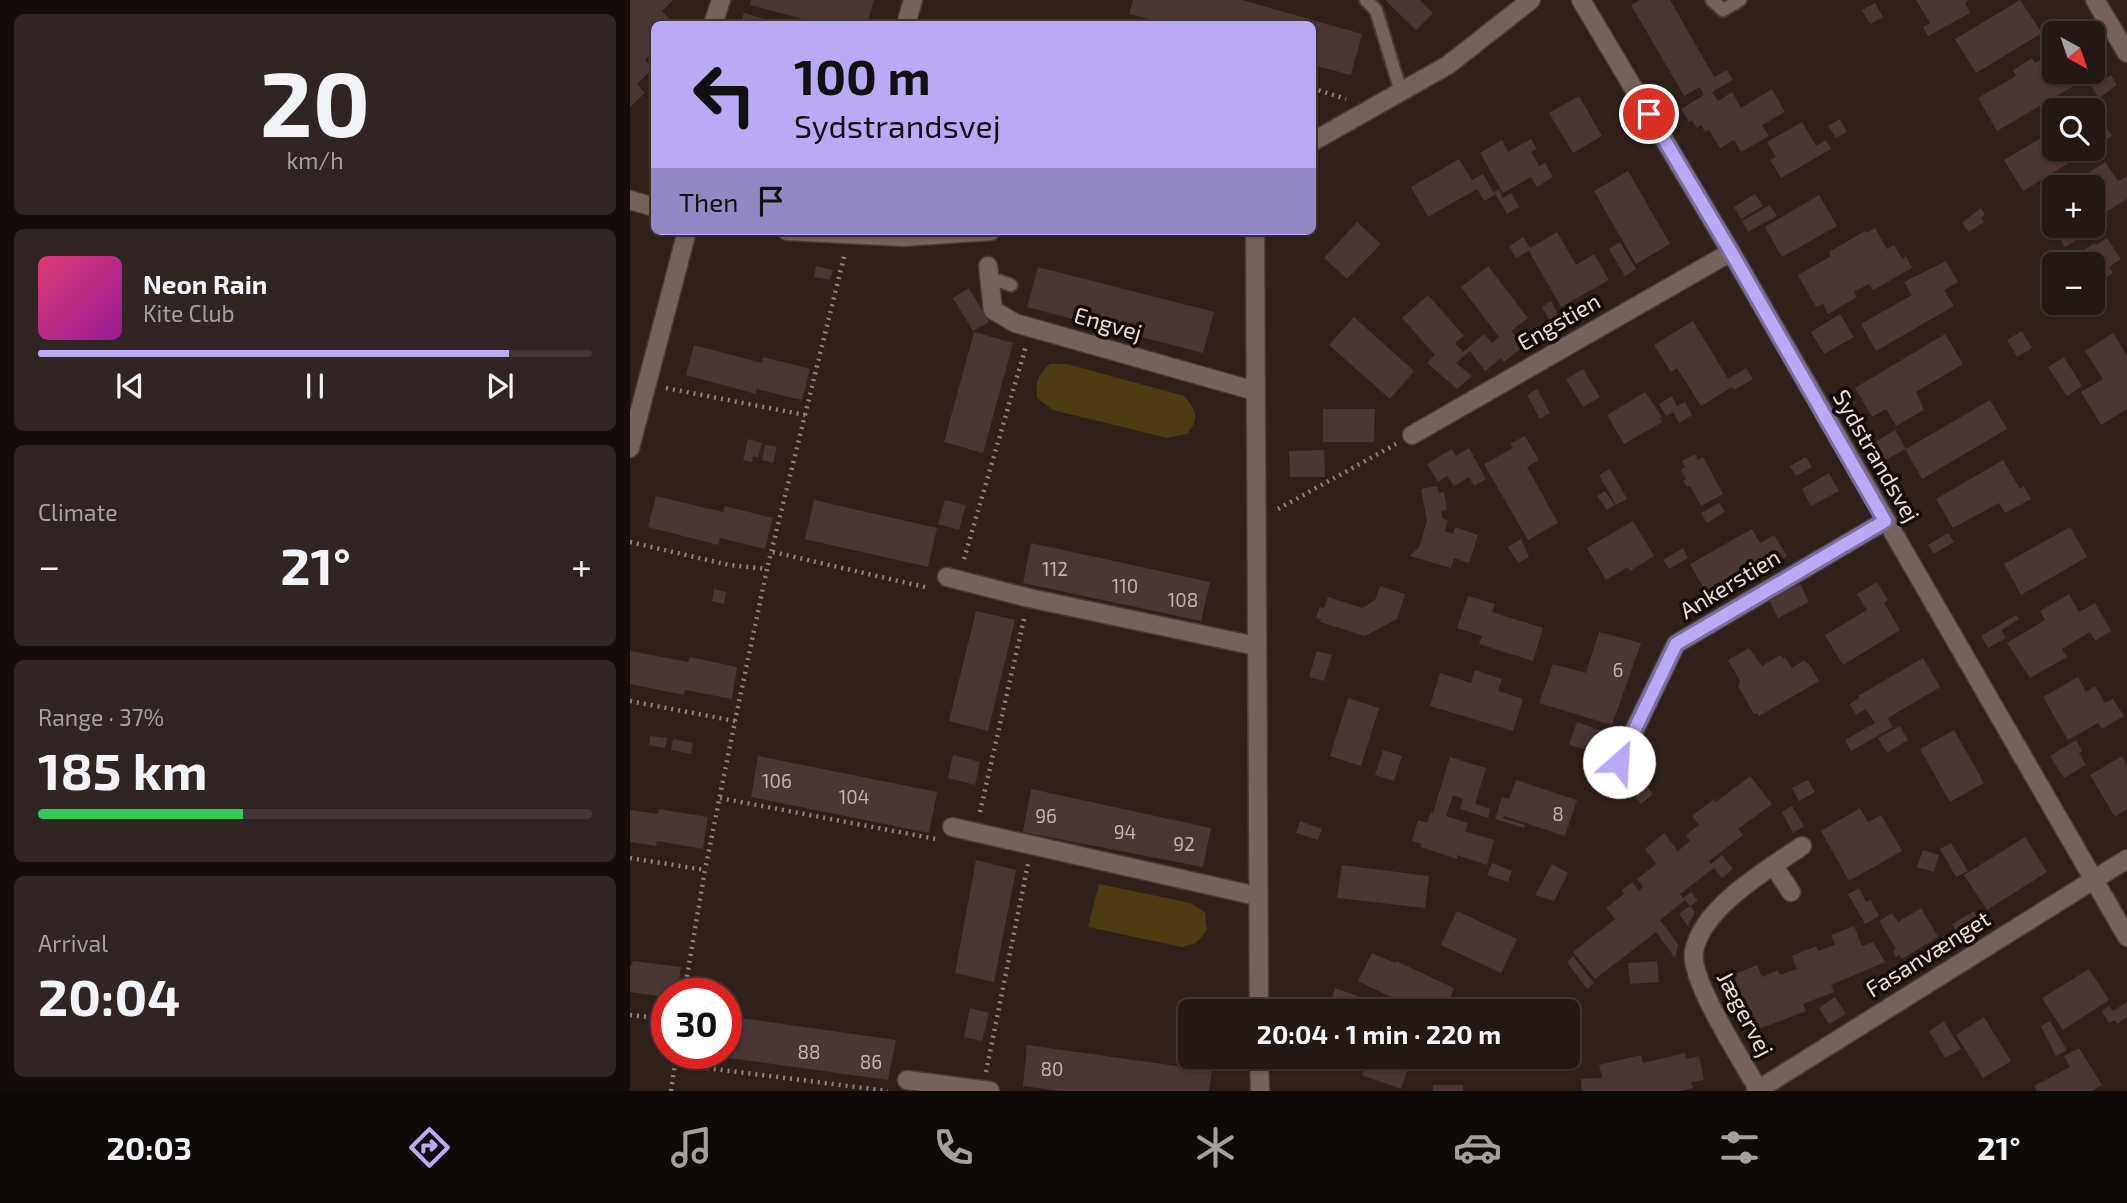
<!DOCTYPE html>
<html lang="en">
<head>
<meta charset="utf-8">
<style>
	body { margin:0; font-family:"Exo 2",sans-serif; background:#302522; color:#f1f3f6; height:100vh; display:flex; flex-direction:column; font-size:26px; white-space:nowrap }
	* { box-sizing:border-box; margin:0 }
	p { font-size:23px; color:#a3a0a0 }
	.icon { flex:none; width:38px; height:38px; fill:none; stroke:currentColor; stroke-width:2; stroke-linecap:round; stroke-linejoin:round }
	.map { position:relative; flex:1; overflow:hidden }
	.drawer { display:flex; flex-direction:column; gap:14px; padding:14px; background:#140d0b; width:630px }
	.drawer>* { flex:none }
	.hud { position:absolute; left:21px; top:21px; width:665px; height:214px; border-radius:10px; box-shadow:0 2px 5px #0004,0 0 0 2px #413734; background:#baaaf6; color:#111; overflow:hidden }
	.needle { width:46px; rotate:140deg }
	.buttons { position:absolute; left:1412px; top:21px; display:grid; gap:14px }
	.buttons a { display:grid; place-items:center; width:63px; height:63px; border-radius:10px; background:#241814; box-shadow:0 2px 5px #0004,0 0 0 2px #413734; font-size:35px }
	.speed { position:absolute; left:21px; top:978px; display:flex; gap:14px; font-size:35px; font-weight:700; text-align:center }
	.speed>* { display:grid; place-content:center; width:91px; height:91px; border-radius:50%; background:#241814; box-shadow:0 2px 5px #0004,0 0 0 2px #413734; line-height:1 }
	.speed .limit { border:10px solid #d22; background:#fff; color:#111 }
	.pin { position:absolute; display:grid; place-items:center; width:60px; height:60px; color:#fff; margin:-30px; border:4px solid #fff; border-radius:50%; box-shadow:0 2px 7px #0007 }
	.me { position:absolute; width:77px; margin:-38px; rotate:26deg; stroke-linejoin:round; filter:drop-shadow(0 0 5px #0008) }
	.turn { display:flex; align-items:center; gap:24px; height:147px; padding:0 28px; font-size:32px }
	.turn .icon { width:91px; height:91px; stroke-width:2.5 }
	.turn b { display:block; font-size:49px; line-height:60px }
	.then { display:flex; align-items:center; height:66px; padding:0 28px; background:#0003; gap:14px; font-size:26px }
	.big { font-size:52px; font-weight:700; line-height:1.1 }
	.drawer .widget { flex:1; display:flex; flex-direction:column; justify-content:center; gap:10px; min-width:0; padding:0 24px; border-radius:10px; background:#302522 }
	.drawer .dial { align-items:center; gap:0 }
	.dial b { font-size:91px; line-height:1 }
	.song { display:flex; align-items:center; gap:21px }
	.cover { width:84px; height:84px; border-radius:10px; background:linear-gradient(135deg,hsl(340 70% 55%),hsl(300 70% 35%)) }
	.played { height:7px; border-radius:4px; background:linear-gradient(90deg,#baaaf6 85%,#413734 85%) }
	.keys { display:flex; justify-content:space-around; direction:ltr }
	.heat { display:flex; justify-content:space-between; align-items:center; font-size:38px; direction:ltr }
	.charge { height:10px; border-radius:5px; background:linear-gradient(90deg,#34c759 37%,#413734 0) }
	.trip { position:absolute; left:548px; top:999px; width:402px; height:70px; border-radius:10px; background:#241814; box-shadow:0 2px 5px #0004,0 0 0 2px #413734; font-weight:700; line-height:70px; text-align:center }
	.dock { display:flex; height:112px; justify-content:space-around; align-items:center; background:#0e0a08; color:#a3a0a0 }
	.dock .icon { width:49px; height:49px }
	.dock .current { color:#baaaf6 }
	.dock b { font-size:32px; color:#f1f3f6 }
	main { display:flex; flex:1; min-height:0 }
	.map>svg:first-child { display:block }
</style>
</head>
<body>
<main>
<section class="drawer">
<div class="widget dial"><b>20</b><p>km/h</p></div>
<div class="widget">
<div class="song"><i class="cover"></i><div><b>Neon Rain</b><p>Kite Club</p></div></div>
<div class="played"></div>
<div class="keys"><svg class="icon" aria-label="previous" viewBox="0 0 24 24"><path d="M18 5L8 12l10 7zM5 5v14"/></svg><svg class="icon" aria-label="pause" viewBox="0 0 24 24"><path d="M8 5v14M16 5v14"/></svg><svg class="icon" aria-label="next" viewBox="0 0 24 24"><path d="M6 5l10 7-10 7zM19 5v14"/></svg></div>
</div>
<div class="widget"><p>Climate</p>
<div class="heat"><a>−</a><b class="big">21°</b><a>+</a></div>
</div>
<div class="widget"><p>Range · 37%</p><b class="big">185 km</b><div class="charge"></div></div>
<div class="widget"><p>Arrival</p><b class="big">20:04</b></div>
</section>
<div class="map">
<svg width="1497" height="1091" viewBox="0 0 1497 1091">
	<rect width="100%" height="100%" fill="#30201a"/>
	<path fill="#4d3c12" d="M420,364h17l117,32c13,16 16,21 3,38l-20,4 -114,-28 -16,-12c-2,-15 1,-24 13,-34z
		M469,884l91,19 15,9 2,18 -11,13 -14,4 -94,-20z"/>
	<path fill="#493635" d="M0,0h43l-11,11 7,8 -5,5h-10v27l-9,9 8,8 -16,16 8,9 -15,14z
		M121,0h123l-7,24h-45l-72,-19z
		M503,0h109l120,34 -11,41 -39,-10v-41h-144l-39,-10z
		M755,0h35l13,13 -17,17z
		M1010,0h30l44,77 13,-7 6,10 -21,12 6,9 14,-9 9,16 31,-19 13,23 -23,13 7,11 -28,16 -7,-12 -14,8 -11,-18 -4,2 -4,-7 -4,3 -5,-8 -3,2 -8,-13 23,-14 -4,-8 -16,9 -53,-91z
		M1286,0h53l-4,3 5,10 -42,23 -5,-9 7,-4z
		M1390,0l22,33 -66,40 -21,-34z
		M1245,3l8,14 -13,7 -8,-14z
		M114,13l37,11h-41z
		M1424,51v21h29l4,6 -90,53 -19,-33 38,-22 -3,-6 19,-12 3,5z
		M1481,75l6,10 -18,13 -7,-11z
		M949,96l23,40 -29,17 -24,-40z
		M1461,100l21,36 -19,12v-38h-18z
		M1210,119l7,13 -11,6 -8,-12z
		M1172,122l14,24 10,-6 5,9 -50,29 -11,-18 6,-3 -9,-15z
		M1424,130v19h38l-69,42 -19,-31z
		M901,139l6,10 -6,3 8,14 6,-3 8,14 -16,10 -6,-10 -28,16 -23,-40 22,-13 6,12z
		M829,159l13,21 11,-6 12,21 -11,6 -7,-12 -49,28 -17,-30z
		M1475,162l13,19 9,-5v23l-29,18 -5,-8v-22h-20l-2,-3z
		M998,171l42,73 -34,20 -42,-73z
		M869,189l4,9 8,-5 8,14 -12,7 -13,-22z
		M1125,194l8,12 -22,13 -7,-12z
		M1189,195l18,31 -55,31 -17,-30z
		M1140,205l7,11 -29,16 -6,-11z
		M1351,208l4,7 -4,3 3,4 -15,10 -7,-9z
		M727,222l24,22 -34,35 -23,-21z
		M1447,226h15l2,3 -29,18 -6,-10z
		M1245,228l12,21 7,-4 8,14 4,-3 6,12 -39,22 -4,-6 -15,8 3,5 -29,17 -5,-10 -7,3 -18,-32 33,-19 -2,-4 36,-21 1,2z
		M927,232l19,33 18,-11 15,26 -48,27 -32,-56 -13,7 -7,-12 14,-9 7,11z
		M1477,238l14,21 -12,8 4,6 -20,13v-22h-31l33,-21 1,2z
		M990,242l16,27 -11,7 -16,-27z
		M1316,261l12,21 -14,8 10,16 -78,45 -15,-27 51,-29 -8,-13z
		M186,266l17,4 -3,10 -16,-3z
		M858,266l40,52 -17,13 13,15 -20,16 -3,-4 -16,13 -15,-20 -14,12 16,13 -15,13 -30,-26 8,-8 -33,-37 26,-23 36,41 -9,7 8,9 21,-18 8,9 7,-6 -38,-50z
		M408,267l176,45 -11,41 -176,-46z
		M339,288l20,34 -16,9 -20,-33z
		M921,301l13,24 -9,5 -13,-23z
		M1210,314l14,23 -30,17 -13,-22z
		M724,317l60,54 -24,28 -61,-54z
		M1063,321l35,58 18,-11 7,11 -19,11 -2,-3 -31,19 -24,-38 -6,4 -17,-27z
		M1392,331l10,17 -15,9 -10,-17z
		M344,332l39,11 -30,110 -39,-11z
		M1483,333l14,23v53l-26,16 -20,-33 22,-13 -18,-28z
		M1315,334l18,30 -47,28 8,18 -28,16 -10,-17 -14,8 -17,-29z
		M64,345l68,18 1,-6 47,12 -8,31 -45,-11 -1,5 -70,-19z
		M1434,357l18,29 -15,10 -19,-29z
		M953,369l17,28 -17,10 -17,-28z
		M907,389l13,24 -10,6 -13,-24z
		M1015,392l17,25 -2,1 2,4 -38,22 -17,-29z
		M1042,396l5,10 8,-4 7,13 -13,8 -6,-11 -7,4 -7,-12z
		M1360,400l17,29 -85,50 -17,-30 -28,16 -10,-18 28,-17 11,19z
		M693,409h52l-1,33h-51z
		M895,436l14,24 -12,7 31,56 -30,17 -44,-76 29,-16 -3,-4z
		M118,439l14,4 -4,15 -5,-2 -1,6 -9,-2z
		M135,445l12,2 -4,16 -11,-3z
		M839,448l17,31 -12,7 -5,-9 -15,9 -7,-10 -9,6 -11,-18 25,-15 4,7z
		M694,450l1,27h-35l-1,-26z
		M1065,454l3,6 5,-3 20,37 -22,12 -11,-20 -3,1 -4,-6 3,-2 -5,-9 4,-3 -3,-6z
		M1176,457l6,10 -16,9 -6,-10z
		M1373,460l17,29 4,-3 7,13 -26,14 -6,-10 -46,25 -17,-29z
		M980,469l17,30 -11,6 -17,-30z
		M1199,473l10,18 -28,15 -9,-17z
		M807,486l2,7 5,-1 3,18 -6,1 2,7 5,3 -3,10 8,3 2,-7 23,8 -9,28 -15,-5 -3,10 -41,-12 9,-9 8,-26 -6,-32z
		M975,491l10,14 -8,5 -10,-14z
		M26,496l67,16 2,-6 48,12 -8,31 -45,-11 -2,7 -70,-18z
		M184,500l123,28 -9,39 -123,-28z
		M315,500l21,5 -7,25 -21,-6z
		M1089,503l6,9 -18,11 -6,-10z
		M1003,521l21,35 -24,15 -2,-4 -22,13 -19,-32z
		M1440,527l17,30 -66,38 -17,-31z
		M1122,529l8,14 14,-8 13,21 -34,19 -4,-7 -43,24 -16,-28z
		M1318,533l6,9 -20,12 -6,-9z
		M891,539l8,18 -11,6 -10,-16z
		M401,543l179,39 -9,39 -178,-38z
		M1053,548l5,10 -19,11 -6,-9z
		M1247,582l11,18 -4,3 16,27 -57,35 -18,-30 42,-25 -10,-16z
		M1170,584l9,18 -31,16 -9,-18z
		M750,586l25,8 -8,25 -32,17 -45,-14 1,-3 -5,-1 4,-11 4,1 4,-11 34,11 13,-8z
		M84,589l12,3 -2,12 -12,-3z
		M1439,594l10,18 16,-9 16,28 -16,10 -5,-9 -28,17 5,8 -37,21 -23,-35 38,-23 -5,-9z
		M838,596l27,8 -3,8 51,16 -10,33 -54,-17 3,-8 -25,-8z
		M346,611l39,9 -27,111 -39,-10z
		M1386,615l3,4 -18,11 5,8 -18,10 -7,-12z
		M969,632l42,11 -29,82 -73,-22 14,-39 33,9z
		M1119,648l13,18 19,-11 2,4 2,-2 7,11 12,-8 2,3 2,-1 11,19 -60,35 -2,-3 -3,1 -16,-28 2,-5 -12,-21z
		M0,651l58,11 2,-5 47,10 -5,32 -47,-9 -1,5 -54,-11z
		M687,651l15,4 -8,26 -15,-4z
		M1293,658l17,29 -52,31 5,9 -42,24 -6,-11 30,-17 -9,-14 -10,6 -6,-11 9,-6 -1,-2z
		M845,670l27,9 -4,12 25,8 -10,32 -83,-25 10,-33 31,10z
		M1448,677l8,15 9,-6 10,17 8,-4 11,17 -22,13 -4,-6 -30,17 -25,-43z
		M718,698l31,10 -18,58 -31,-10z
		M947,722l25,9 -7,21 -26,-7z
		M1270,726l8,14 -21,13 -9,-15z
		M1324,730l30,53 -34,19 -30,-53z
		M20,736l17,2 -2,10 -16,-3z
		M43,739l20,4 -2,11 -20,-4z
		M1446,740l6,11 -3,2 7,12 -22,13 -14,-22z
		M753,750l19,6 -8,25 -19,-6z
		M323,755l27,7 -5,23 -27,-7z
		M128,756l179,36 -8,41 -178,-36z
		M1492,756l5,9v44l-12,8 -25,-42z
		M820,757l36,11 -11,36 15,5 -2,9 -28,-9 3,-10 -10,-4 -7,21 22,7 -3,8 29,9 -7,25 -30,-10v4l-33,-11 -4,-1 1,-3 -9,-3 6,-21 9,3 4,-11 2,1z
		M1120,776l22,28 -34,25 5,6 -34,26 2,3 11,-9 11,14 -11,9 -8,-10 -34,26 3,4 8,-6 7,9 -8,5 5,6 -7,14 -9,-12 11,-8 -5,-6 -25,20 18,24 -3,14 -19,-26 -61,47 -22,-27 42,-33 -9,-11 18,-14 -2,-4 10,-8 7,9 4,-4 -6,-8 19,-15 -11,-15 19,-16 14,18 12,-10 -4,-6 13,-10 -7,-9 22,-17 2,3z
		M886,780l61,20 -12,36 -61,-20 -1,2 22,7 -1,3 -29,-9 7,-22 7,2z
		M1012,780l11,14 -12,10 -11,-14z
		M1178,780l7,12 -16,9 -7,-13z
		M401,789l180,39 -8,39 -180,-35z
		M1162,806l12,20 -11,7 -11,-21z
		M1230,808l8,14 13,-7 21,36 -53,30 -28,-50z
		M29,809l49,8 -5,32 -46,-8 -1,5 -26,-4v-32l28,4z
		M670,821l22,8 -4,11 -22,-7z
		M1395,837l22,35 -60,38 -23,-35z
		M1321,843l17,28 -12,6 -16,-28z
		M1293,850l16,5 -5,17 -17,-5z
		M346,860l40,10 -22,112 -39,-9z
		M862,863l20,8 -4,11 -21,-7z
		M922,864l16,9 -14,28 -19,-6z
		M712,865l87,11 -4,32 -88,-10z
		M1229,888l7,14 5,-2 8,16 -14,8 -17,-30z
		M1291,908l17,29 -36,22 -3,-4 -3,2 -3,-6 3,-2 -17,-28 13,-8 6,9z
		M827,911l60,28 -16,34 -60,-28z
		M1344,911l11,19 -22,13 -11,-19z
		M1224,926l8,20 11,-4 12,20 -54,23 3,7 -31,12 3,7 -50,19 -11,-29 -9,4 -11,-27 32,-13 5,12 16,-7 2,5 17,-6 -5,-13 24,-10 2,5 17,-6 -4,-10z
		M742,953l23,10 1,-2 58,27 -10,24h-22l-64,-31z
		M943,956l21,27 -7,6 -20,-27z
		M3,961l48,6 -4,27h-10v3l-37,-5v-27h2z
		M1027,961l2,21 -29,2 -2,-21z
		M1459,969l20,31 -46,30 -21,-32z
		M705,988l23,8 -4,14 -24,-7z
		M1205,997l11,17 -17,10 -10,-16z
		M1497,1002v15l-10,7 -2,-4 -6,3 -7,-12 7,-5 4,5z
		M340,1008l19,5 -7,28 -18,-4z
		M96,1016l170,24 -8,40 -181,-25 19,-1z
		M1354,1017l27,44 -28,17 -27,-43z
		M1314,1021l17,28 -16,9 -16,-27z
		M1420,1021l17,29 -11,6 -15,-30z
		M397,1045l185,26 -3,20h-150l-36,-5z
		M1449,1048l23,37 -10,6h-55l-3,-5 36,-19 -6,-11z
		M1055,1053l1,6 13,-3 5,24 -13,2 2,6 -12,3h-99l-1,-12 21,-1 -3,-13 42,-10 2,8z
		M739,1057h43l-11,32 -39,-14z
		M803,1085h30v6h-30z"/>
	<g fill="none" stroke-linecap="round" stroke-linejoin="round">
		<g stroke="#493c38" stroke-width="16">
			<path id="service" d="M736,0l10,10 25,82
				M1082,0l11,10 17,-10
				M360,278l21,7"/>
		</g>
		<g stroke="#493c38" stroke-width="21">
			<path id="minor" d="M951,0l150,252 396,685
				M1465,0l32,53
				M83,24l8,-24
				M276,24l7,-24
				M682,142l136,-77 83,-65
				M0,200l24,7
				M157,231l117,6 87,-6
				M625,231l4,781
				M358,266l5,44 22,13 240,68
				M782,435l319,-183
				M0,448l57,-217
				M317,577l82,21 227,48
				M989,762l57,-118 209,-123
				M322,827l305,69
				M1143,865l18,27
				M629,1057l1,34
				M277,1080l83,11
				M1126,1091l371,-232
				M1129,1091c-15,-28 -70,-111 -65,-139 7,-44 74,-83 108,-106"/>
		</g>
		<path stroke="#8e817c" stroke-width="4.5" stroke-dasharray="2 5" stroke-linecap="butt" d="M682,88l34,11
			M36,388l139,27 -38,154
			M175,415l40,-162
			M648,509l118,-65
			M0,542l99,23 38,4 -32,152
			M143,552l156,36
			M334,559l62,-213
			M0,701l105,20 -30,149
			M90,798l216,41
			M350,812l44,-193
			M0,858l75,12 -21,124
			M0,1015l37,4
			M46,1054l-1,10 213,27
			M356,1072l42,-208
			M41,1091l4,-27"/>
		<use href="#service" stroke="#75625b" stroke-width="12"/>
		<use href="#minor" stroke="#75625b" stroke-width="18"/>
	</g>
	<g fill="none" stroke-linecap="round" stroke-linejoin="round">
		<g stroke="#796ea0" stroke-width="18">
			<path id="route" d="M989,762l57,-118 209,-123 -154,-269 -82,-138"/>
		</g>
		<use href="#route" stroke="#baaaf6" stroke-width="12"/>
	</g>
	<g text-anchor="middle" stroke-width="7" stroke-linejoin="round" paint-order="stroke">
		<g font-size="19" fill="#c0b3b0">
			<text x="425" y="576">112</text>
			<text x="495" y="593">110</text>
			<text x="553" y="607">108</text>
			<text x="988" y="677">6</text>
			<text x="147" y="788">106</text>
			<text x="224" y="804">104</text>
			<text x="928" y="821">8</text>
			<text x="416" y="823">96</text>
			<text x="495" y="839">94</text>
			<text x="554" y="851">92</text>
			<text x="179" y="1059">88</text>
			<text x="241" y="1069">86</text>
			<text x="422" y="1076">80</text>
		</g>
		<g font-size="23" fill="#e8ddd9" stroke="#130c09">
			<text transform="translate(929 322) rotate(-30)" y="8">Engstien</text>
			<text transform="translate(478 324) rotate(16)" y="8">Engvej</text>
			<text transform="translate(1246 456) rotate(60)" y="8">Sydstrandsvej</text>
			<text transform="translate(1100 584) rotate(-31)" y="8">Ankerstien</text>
			<text transform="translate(1298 954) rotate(-32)" y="8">Fasanvænget</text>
			<text transform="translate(1115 1014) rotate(62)" y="8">Jægervej</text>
		</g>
	</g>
</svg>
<div class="buttons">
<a><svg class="needle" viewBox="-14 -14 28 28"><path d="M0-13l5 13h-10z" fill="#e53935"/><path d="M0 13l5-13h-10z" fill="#a3a0a0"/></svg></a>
<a><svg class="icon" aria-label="search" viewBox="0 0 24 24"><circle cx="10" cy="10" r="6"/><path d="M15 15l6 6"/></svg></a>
<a>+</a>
<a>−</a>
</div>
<div class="speed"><div class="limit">30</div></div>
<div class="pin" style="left:1019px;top:114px;background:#d93025"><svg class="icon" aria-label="arrive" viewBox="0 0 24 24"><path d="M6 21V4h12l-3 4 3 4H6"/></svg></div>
<svg class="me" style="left:989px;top:762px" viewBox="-20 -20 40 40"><circle r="19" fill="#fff"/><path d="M0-13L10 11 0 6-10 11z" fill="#baaaf6"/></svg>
<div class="trip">20:04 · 1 min · 220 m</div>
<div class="hud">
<div class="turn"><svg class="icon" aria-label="left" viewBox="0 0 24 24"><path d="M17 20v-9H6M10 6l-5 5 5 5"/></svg><div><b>100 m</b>Sydstrandsvej</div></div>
<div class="then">Then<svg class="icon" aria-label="arrive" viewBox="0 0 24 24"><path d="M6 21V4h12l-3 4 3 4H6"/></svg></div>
</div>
</div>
</main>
<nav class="dock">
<b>20:03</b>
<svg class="icon current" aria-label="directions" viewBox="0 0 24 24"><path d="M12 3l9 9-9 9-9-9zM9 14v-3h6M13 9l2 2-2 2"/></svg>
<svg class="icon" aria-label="music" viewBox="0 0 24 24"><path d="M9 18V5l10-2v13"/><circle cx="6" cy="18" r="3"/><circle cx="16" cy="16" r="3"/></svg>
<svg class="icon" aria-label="phone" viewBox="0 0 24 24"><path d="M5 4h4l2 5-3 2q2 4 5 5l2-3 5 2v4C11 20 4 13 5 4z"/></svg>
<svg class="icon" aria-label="climate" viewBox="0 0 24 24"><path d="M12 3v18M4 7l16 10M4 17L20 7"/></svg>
<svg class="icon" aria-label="car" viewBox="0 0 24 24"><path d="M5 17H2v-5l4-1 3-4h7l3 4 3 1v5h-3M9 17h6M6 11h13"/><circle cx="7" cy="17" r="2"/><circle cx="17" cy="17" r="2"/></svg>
<svg class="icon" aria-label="filters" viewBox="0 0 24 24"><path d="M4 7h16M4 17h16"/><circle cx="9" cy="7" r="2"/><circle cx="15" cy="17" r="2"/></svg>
<b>21°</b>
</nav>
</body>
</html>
